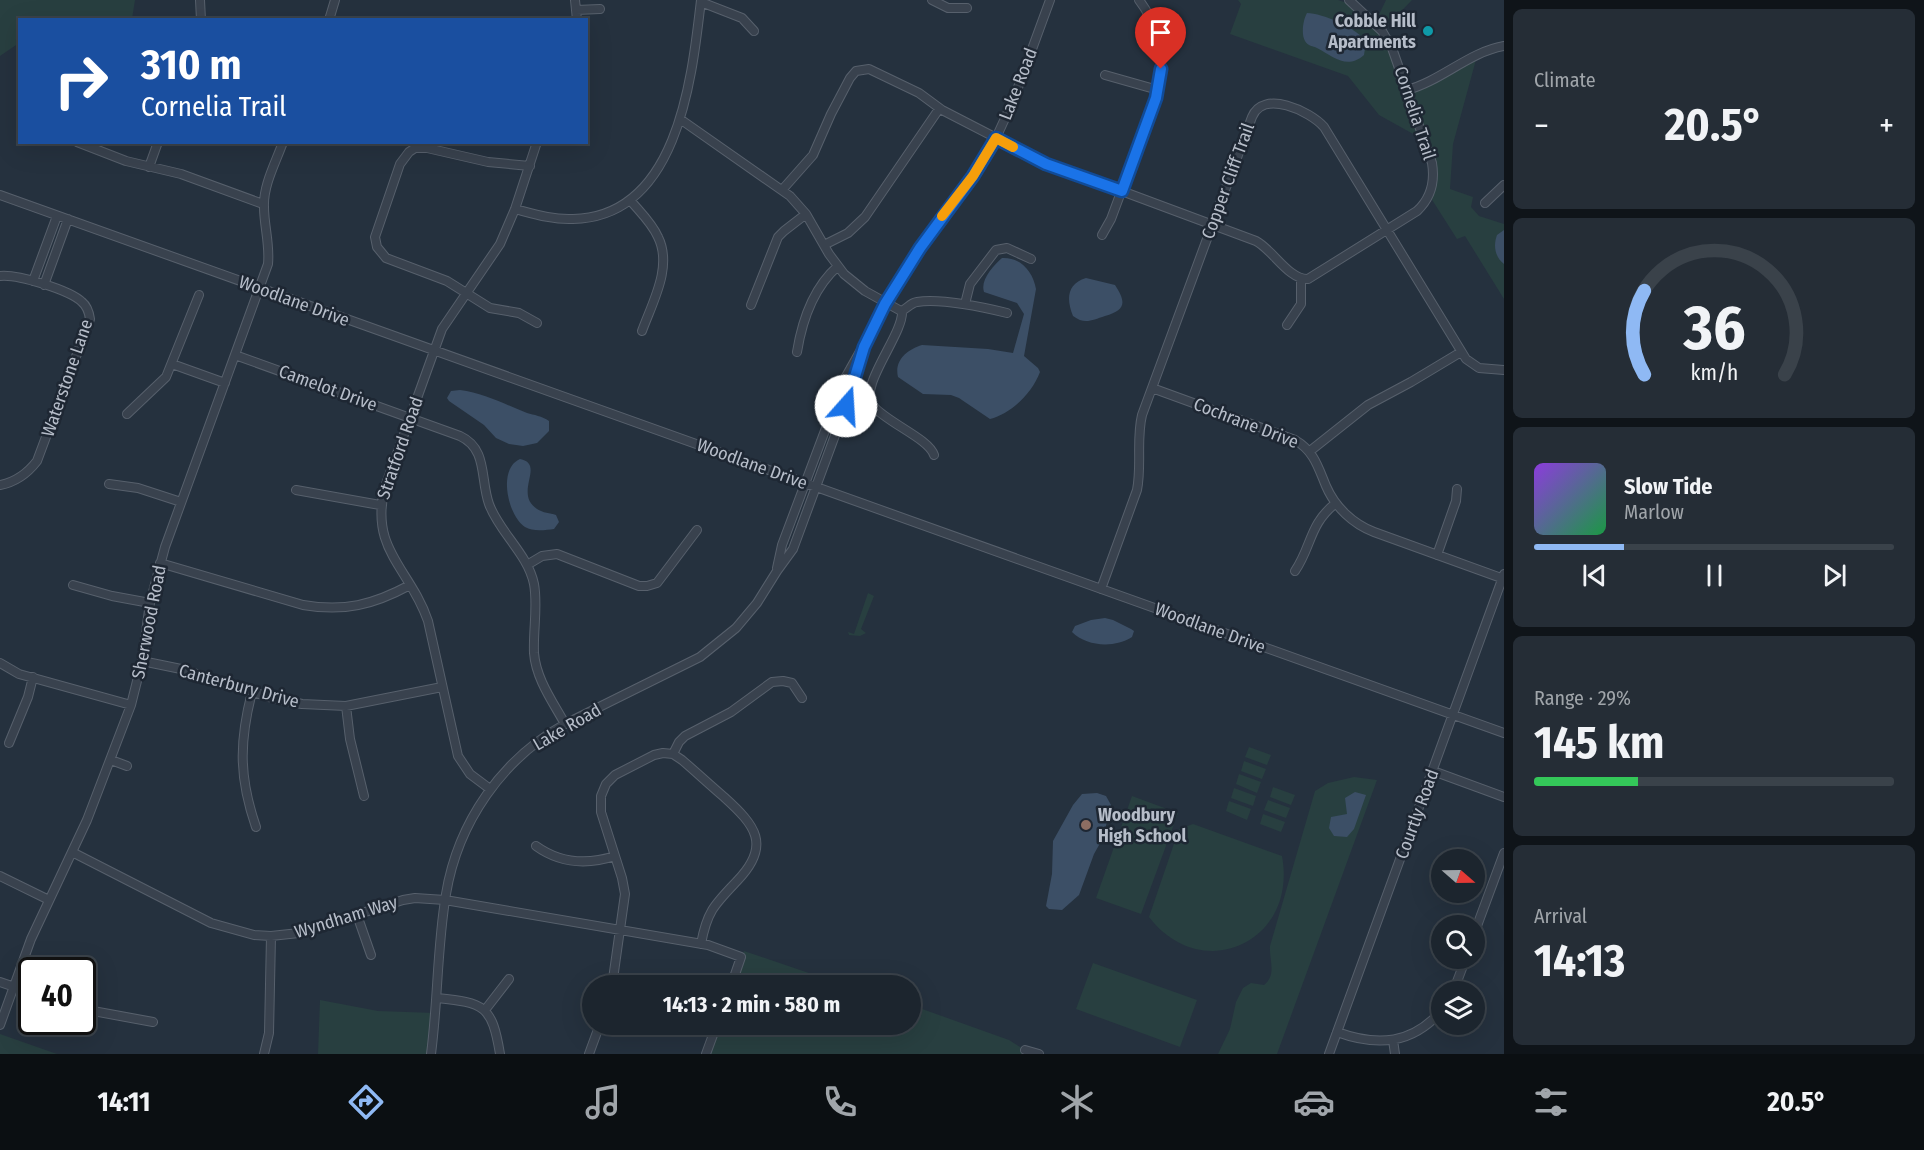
<!DOCTYPE html>
<html lang="en">
<head>
<meta charset="utf-8">
<style>
	body { margin:0; font-family:"Fira Sans Condensed",sans-serif; background:#252d36; color:#f1f3f6; height:100vh; display:flex; flex-direction:column; font-size:22px; white-space:nowrap }
	* { box-sizing:border-box; margin:0 }
	p { font-size:20px; color:#a0a5aa }
	.icon { flex:none; width:33px; height:33px; fill:none; stroke:currentColor; stroke-width:2; stroke-linecap:round; stroke-linejoin:round }
	.map { position:relative; flex:1; overflow:hidden }
	.details { display:flex; flex-direction:column; gap:9px; padding:9px; background:#0f1419; width:420px }
	.details>* { flex:none }
	.banner { position:absolute; left:18px; top:18px; width:570px; height:126px; border-radius:0px; box-shadow:0 6px 24px #0002,0 0 0 2px #3a424a; background:#1a4fa0; color:#fff; overflow:hidden }
	.needle { width:39px; rotate:110deg }
	.fabs { position:absolute; left:1431px; top:849px; display:grid; gap:12px }
	.fabs a { display:grid; place-items:center; width:54px; height:54px; border-radius:50%; background:#1c252e; box-shadow:0 6px 24px #0002,0 0 0 2px #3a424a; font-size:30px }
	.speed { position:absolute; left:18px; top:957px; display:flex; gap:12px; font-size:30px; font-weight:700; text-align:center }
	.speed>* { display:grid; place-content:center; width:78px; height:78px; border-radius:50%; background:#1c252e; box-shadow:0 6px 24px #0002,0 0 0 2px #3a424a; line-height:1 }
	.speed .limit { border:3px solid #111; border-radius:9px; background:#fff; color:#111 }
	.pin { position:absolute; display:grid; place-items:center; width:51px; height:51px; color:#fff; margin:-62px -26px; border-radius:50% 50% 50% 0; rotate:-45deg; box-shadow:0 0 6px #0007 }
	.pin .icon { rotate:45deg }
	.me { position:absolute; width:66px; margin:-33px; rotate:19deg; stroke-linejoin:round; filter:drop-shadow(0 0 4px #0008) }
	.turn { display:flex; align-items:center; gap:21px; height:126px; padding:0 24px; font-size:27px }
	.turn .icon { width:78px; height:78px; stroke-width:2.5 }
	.turn b { display:block; font-size:42px; line-height:51px }
	.big { font-size:45px; font-weight:700; line-height:1.1 }
	.details .tile { flex:1; display:flex; flex-direction:column; justify-content:center; gap:9px; min-width:0; padding:0 21px; border-radius:9px; background:#252d36 }
	.details .dial { align-items:center; gap:0 }
	.dial svg { height:156px; overflow:visible; fill:none; stroke:#3a424a; stroke-width:7; stroke-linecap:round; text-anchor:middle }
	.dial text { fill:#f1f3f6; stroke:none }
	.song { display:flex; align-items:center; gap:18px }
	.cover { width:72px; height:72px; border-radius:9px; background:linear-gradient(135deg,hsl(270 70% 55%),hsl(140 70% 35%)) }
	.played { height:6px; border-radius:3px; background:linear-gradient(90deg,#8fb9f4 25%,#3a424a 25%) }
	.keys { display:flex; justify-content:space-around; direction:ltr }
	.heat { display:flex; justify-content:space-between; align-items:center; font-size:33px; direction:ltr }
	.charge { height:9px; border-radius:4px; background:linear-gradient(90deg,#34c759 29%,#3a424a 0) }
	.trip { position:absolute; left:582px; top:975px; width:339px; height:60px; border-radius:30px; background:#1c252e; box-shadow:0 6px 24px #0002,0 0 0 2px #3a424a; font-weight:700; line-height:60px; text-align:center }
	.menu { display:flex; height:96px; justify-content:space-around; align-items:center; background:#0b0f12; color:#a0a5aa }
	.menu .icon { width:42px; height:42px }
	.menu .active { color:#8fb9f4 }
	.menu b { font-size:27px; color:#f1f3f6 }
	main { display:flex; flex:1; min-height:0 }
	.map>svg:first-child { display:block }
</style>
</head>
<body>
<main>
<div class="map">
<svg width="1504" height="1054" viewBox="0 0 1504 1054">
	<rect width="100%" height="100%" fill="#25313e"/>
	<path fill="#283f40" d="M0,0h135l-3,19 -112,1 -1,23 -19,13z
		M1238,0h100l15,5 22,18 11,-23h26l-30,31 25,59 70,-34 -24,88 -3,45 23,8 -2,10 8,9 25,8v75l-39,-63 -8,3 -28,-44 5,-16 -10,-39 -45,-25 -31,-39 -118,-42 11,-30z
		M868,593l6,3 -13,33 5,4 -6,3 -11,-1 -1,-3 6,2z
		M1249,747l22,8 -4,10 -22,-8z
		M1244,761l22,8 -4,10 -21,-8z
		M1239,774l22,8 -4,11 -21,-9z
		M1354,777l23,3 -100,274h-59l12,-25 6,-27 7,-14 8,-5 13,2c13,-10 5,-25 6,-39l45,-155 13,-8z
		M1273,787l22,8 -4,10 -21,-8z
		M1234,788l22,8 -3,10 -22,-8z
		M1132,796l46,17 -37,101 -45,-16z
		M1268,800l22,8 -4,10 -22,-8z
		M1229,801l22,8 -4,11 -21,-9z
		M1263,814l22,8 -4,10 -21,-8z
		M1193,824l89,32c16,86 -80,130 -133,61l30,-88z
		M744,951l100,34 -113,1z
		M1093,963l104,37 -17,47 -104,-38z
		M320,1000l58,11 57,2 -4,41h-113z
		M911,1005l98,35 16,10 14,4h-333l11,-29 193,-1z
		M0,1034l57,20h-57z"/>
	<path fill="#3c4f66" d="M1307,13c15,0 52,16 59,29l-2,13c-17,15 -30,2 -47,-7 -4,-2 -9,-2 -12,-7 -4,-7 -2,-21 2,-28z
		M1504,230v34c-9,-7 -11,-18 -7,-29z
		M1002,258c19,-1 31,14 34,31l-12,67 14,12 2,4c-8,21 -28,41 -50,47l-31,-21 -8,-3 -28,-1 -25,-17c-4,-17 9,-27 24,-32l66,4 25,4 11,-39 -7,-11 -33,-11c-4,-12 9,-26 18,-34z
		M1086,278l29,7c12,18 10,25 -10,31 -13,4 -20,9 -32,0 -7,-17 -6,-32 13,-38z
		M460,390c24,3 44,14 67,23 7,2 15,3 22,8v10l-12,12 -14,3 -14,-2 -13,-6 -12,-13 -35,-24 -2,-3 4,-7z
		M520,459c26,5 -7,34 17,50 6,4 13,4 19,6l3,7 -5,7c-8,1 -21,3 -29,-2 -17,-11 -28,-58 -5,-68z
		M1105,618l8,2 18,9 3,2 -2,6c-17,11 -45,10 -60,-5l3,-6 16,-6z
		M1355,792l11,3 -12,34 -7,8 -13,-1 -5,-8 2,-11 16,-3 -2,-16z
		M1097,793l9,3 5,9 -8,33 -9,16 -15,41 -17,15 -13,-1 -3,-3 6,-32 1,-33 20,-36 9,-11z"/>
	<g fill="none" stroke-linecap="round" stroke-linejoin="round">
		<g stroke="#57606c" stroke-width="10">
			<path id="minor" d="M200,0l1,20
				M575,0l2,20
				M932,0l16,8h19
				M701,2l41,16 12,13
				M576,10l24,-1
				M329,20l6,-20
				M1105,75l53,15
				M1407,90c34,-9 62,-38 97,-44
				M680,119l110,77 16,18 23,40 15,20 21,17 36,20c6,-2 9,-8 16,-9 25,-4 65,5 90,11
				M77,142l49,19 55,13 82,30
				M530,166l-42,-4 -61,-14h-12l-6,4 -9,12 -25,73 2,10 9,11 61,23 43,27 29,5 18,10
				M149,167l9,-25
				M782,190l31,-35 18,-41 19,-36 6,-7 13,-2 50,24 23,17 99,51 215,80c17,9 33,39 52,38l109,-68c14,-13 18,-30 15,-48l-40,-115 -10,-17 -33,-31
				M0,195l1504,538
				M630,200c10,12 22,23 28,37 15,30 -6,66 -16,94
				M1485,203l19,-18
				M515,209c19,5 38,11 58,10 105,-2 119,-141 128,-219
				M1102,235l9,-16 45,-121c10,-35 5,-69 -17,-98
				M824,245l24,-12 17,-16 74,-108
				M0,276c17,-2 70,14 82,26 5,4 7,10 8,17l-53,142c-10,13 -21,21 -37,24
				M33,281l24,-65
				M44,285l24,-66
				M965,304l5,-20 26,-34 11,-2 24,11
				M751,305l27,-68 6,-6 22,-17
				M902,311c2,23 -45,76 -29,95 15,17 56,33 61,49
				M1287,325l14,-21v-24
				M797,352c5,-31 16,-64 41,-86
				M235,355l225,81c28,13 20,43 29,68 10,28 39,50 45,80 4,22 -1,46 0,69 2,26 19,49 31,71
				M172,364l53,19
				M1152,388l143,52c19,11 23,27 31,46 9,21 27,38 48,46l130,47
				M127,414l39,-37 33,-82
				M1310,451l58,-46 43,-23 50,-30
				M109,484l29,4 43,14
				M296,490l84,15
				M1437,555l19,-54 1,-12
				M160,563l143,42c41,7 70,0 107,-20
				M527,565l15,-9 15,-2 82,32h8l10,-3 40,-53
				M777,568l5,-23 62,-165 64,-114 24,-36 41,-54 23,-38 17,-37 37,-101
				M1295,571c17,-25 14,-47 41,-68
				M73,585l39,11 38,7
				M1101,589l36,-99c5,-25 -1,-50 5,-75l110,-298c11,-28 58,-6 72,10l142,232 13,9 25,2
				M142,661l39,8 88,28 33,7 44,2 96,-19
				M0,663l19,11 112,31
				M252,692c-13,50 -13,86 4,135
				M346,706l4,33 14,57
				M9,743l19,-46 5,-20
				M673,754l9,6c14,12 28,25 42,37 31,28 48,48 13,84 -22,23 -30,30 -36,63
				M111,760l16,6
				M1433,771l71,26
				M490,789l-20,-15 -12,-18 -30,-135c-18,-53 -59,-71 -43,-134l57,-158 58,-85 15,-35 22,-67
				M536,846c25,18 51,19 79,10
				M72,852l139,71 43,12 17,1 28,-3 104,-33 12,-2 30,2 263,45 33,12 -10,29
				M0,876l49,24
				M357,915l14,40
				M1474,934l30,-81
				M0,982l32,11
				M612,986l13,-92 -3,-16 -21,-66v-16l5,-12 9,-9 39,-20 9,-2 10,1 6,-12 6,-6 46,-24 41,-30 11,-1 9,2 10,15
				M1453,992l13,-34
				M437,998c47,5 55,7 63,56
				M82,1009l71,13
				M485,1010l24,-31
				M0,1025l31,-86 56,-119 44,-115 11,-44 8,-58 15,-56 103,-283c2,-20 -4,-38 -4,-57 -1,-22 12,-45 19,-65
				M1337,1032c41,15 76,12 105,-22
				M1393,1040l2,14
				M1025,1050l14,4
				M264,1054l5,-21 2,-97
				M431,1054c7,-53 6,-107 15,-160 12,-72 56,-135 119,-170l135,-67 36,-29 21,-25 20,-32 16,-22 61,-165 10,-37
				M589,1054l11,-30
				M706,1054l11,-30
				M1329,1054l175,-480"/>
		</g>
		<use href="#minor" stroke="#39424e" stroke-width="8"/>
	</g>
	<g fill="none" stroke-linecap="round" stroke-linejoin="round">
		<g stroke="#114b97" stroke-width="15">
			<path id="route" d="M846,406l18,-59 21,-43 35,-56 53,-72 23,-38 50,26 76,27 34,-93 5,-29"/>
		</g>
		<use href="#route" stroke="#1a73e8" stroke-width="10"/>
		<path stroke="#f59e0b" stroke-width="10" d="M942,216l31,-40 23,-38 17,9"/>
	</g>
	<circle fill="#0f9aa8" stroke="#1e2733" stroke-width="2" cx="1428" cy="31" r="6"/>
	<circle fill="#8d6e63" stroke="#1e2733" stroke-width="2" cx="1086" cy="825" r="6"/>
	<g text-anchor="middle" stroke-width="5" stroke-linejoin="round" paint-order="stroke">
		<g font-size="18" font-weight="bold" fill="#b6bdc9" stroke="#1e2733" text-anchor="end">
			<text x="1416" y="27">Cobble Hill<tspan x="1416" dy="21">Apartments</tspan></text>
			<text x="1098" y="821" text-anchor="start">Woodbury<tspan x="1098" dy="21">High School</tspan></text>
		</g>
		<g font-size="18" fill="#b6bdc9" stroke="#1e2733">
			<text transform="translate(1018 84) rotate(-69)" y="6">Lake Road</text>
			<text transform="translate(1415 113) rotate(72)" y="6">Cornelia Trail</text>
			<text transform="translate(1228 181) rotate(-70)" y="6">Copper Cliff Trail</text>
			<text transform="translate(294 301) rotate(20)" y="6">Woodlane Drive</text>
			<text transform="translate(67 378) rotate(-71)" y="6">Waterstone Lane</text>
			<text transform="translate(328 388) rotate(20)" y="6">Camelot Drive</text>
			<text transform="translate(1246 423) rotate(21)" y="6">Cochrane Drive</text>
			<text transform="translate(400 448) rotate(-71)" y="6">Stratford Road</text>
			<text transform="translate(752 464) rotate(20)" y="6">Woodlane Drive</text>
			<text transform="translate(149 622) rotate(-79)" y="6">Sherwood Road</text>
			<text transform="translate(1210 628) rotate(20)" y="6">Woodlane Drive</text>
			<text transform="translate(239 686) rotate(15)" y="6">Canterbury Drive</text>
			<text transform="translate(567 727) rotate(-30)" y="6">Lake Road</text>
			<text transform="translate(1417 814) rotate(-70)" y="6">Courtly Road</text>
			<text transform="translate(346 917) rotate(-17)" y="6">Wyndham Way</text>
		</g>
	</g>
</svg>
<div class="fabs">
<a><svg class="needle" viewBox="-14 -14 28 28"><path d="M0-13l5 13h-10z" fill="#e53935"/><path d="M0 13l5-13h-10z" fill="#a0a5aa"/></svg></a>
<a><svg class="icon" aria-label="search" viewBox="0 0 24 24"><circle cx="10" cy="10" r="6"/><path d="M15 15l6 6"/></svg></a>
<a><svg class="icon" aria-label="layers" viewBox="0 0 24 24"><path d="M12 4l9 5-9 5-9-5zM3 14l9 5 9-5"/></svg></a>
</div>
<div class="speed"><div class="limit">40</div></div>
<div class="pin" style="left:1161px;top:69px;background:#d93025"><svg class="icon" aria-label="arrive" viewBox="0 0 24 24"><path d="M6 21V4h12l-3 4 3 4H6"/></svg></div>
<svg class="me" style="left:846px;top:406px" viewBox="-20 -20 40 40"><circle r="19" fill="#fff"/><path d="M0-13L10 11 0 6-10 11z" fill="#1a73e8"/></svg>
<div class="trip">14:13 · 2 min · 580 m</div>
<div class="banner">
<div class="turn"><svg class="icon" aria-label="right" viewBox="0 0 24 24"><path d="M7 20v-9h11M14 6l5 5-5 5"/></svg><div><b>310 m</b>Cornelia Trail</div></div>
</div>
</div>
<section class="details">
<div class="tile"><p>Climate</p>
<div class="heat"><a>−</a><b class="big">20.5°</b><a>+</a></div>
</div>
<div class="tile dial"><svg viewBox="0 0 100 80">
<path d="M14 69A42 42 0 1 1 86 69"/>
<path d="M14 69A42 42 0 0 1 14 26" stroke="#8fb9f4"/>
<text x="50" y="56" font-size="32" font-weight="700">36</text>
<text x="50" y="72" font-size="11">km/h</text>
</svg></div>
<div class="tile">
<div class="song"><i class="cover"></i><div><b>Slow Tide</b><p>Marlow</p></div></div>
<div class="played"></div>
<div class="keys"><svg class="icon" aria-label="previous" viewBox="0 0 24 24"><path d="M18 5L8 12l10 7zM5 5v14"/></svg><svg class="icon" aria-label="pause" viewBox="0 0 24 24"><path d="M8 5v14M16 5v14"/></svg><svg class="icon" aria-label="next" viewBox="0 0 24 24"><path d="M6 5l10 7-10 7zM19 5v14"/></svg></div>
</div>
<div class="tile"><p>Range · 29%</p><b class="big">145 km</b><div class="charge"></div></div>
<div class="tile"><p>Arrival</p><b class="big">14:13</b></div>
</section>
</main>
<nav class="menu">
<b>14:11</b>
<svg class="icon active" aria-label="directions" viewBox="0 0 24 24"><path d="M12 3l9 9-9 9-9-9zM9 14v-3h6M13 9l2 2-2 2"/></svg>
<svg class="icon" aria-label="music" viewBox="0 0 24 24"><path d="M9 18V5l10-2v13"/><circle cx="6" cy="18" r="3"/><circle cx="16" cy="16" r="3"/></svg>
<svg class="icon" aria-label="phone" viewBox="0 0 24 24"><path d="M5 4h4l2 5-3 2q2 4 5 5l2-3 5 2v4C11 20 4 13 5 4z"/></svg>
<svg class="icon" aria-label="climate" viewBox="0 0 24 24"><path d="M12 3v18M4 7l16 10M4 17L20 7"/></svg>
<svg class="icon" aria-label="car" viewBox="0 0 24 24"><path d="M5 17H2v-5l4-1 3-4h7l3 4 3 1v5h-3M9 17h6M6 11h13"/><circle cx="7" cy="17" r="2"/><circle cx="17" cy="17" r="2"/></svg>
<svg class="icon" aria-label="filters" viewBox="0 0 24 24"><path d="M4 7h16M4 17h16"/><circle cx="9" cy="7" r="2"/><circle cx="15" cy="17" r="2"/></svg>
<b>20.5°</b>
</nav>
</body>
</html>
